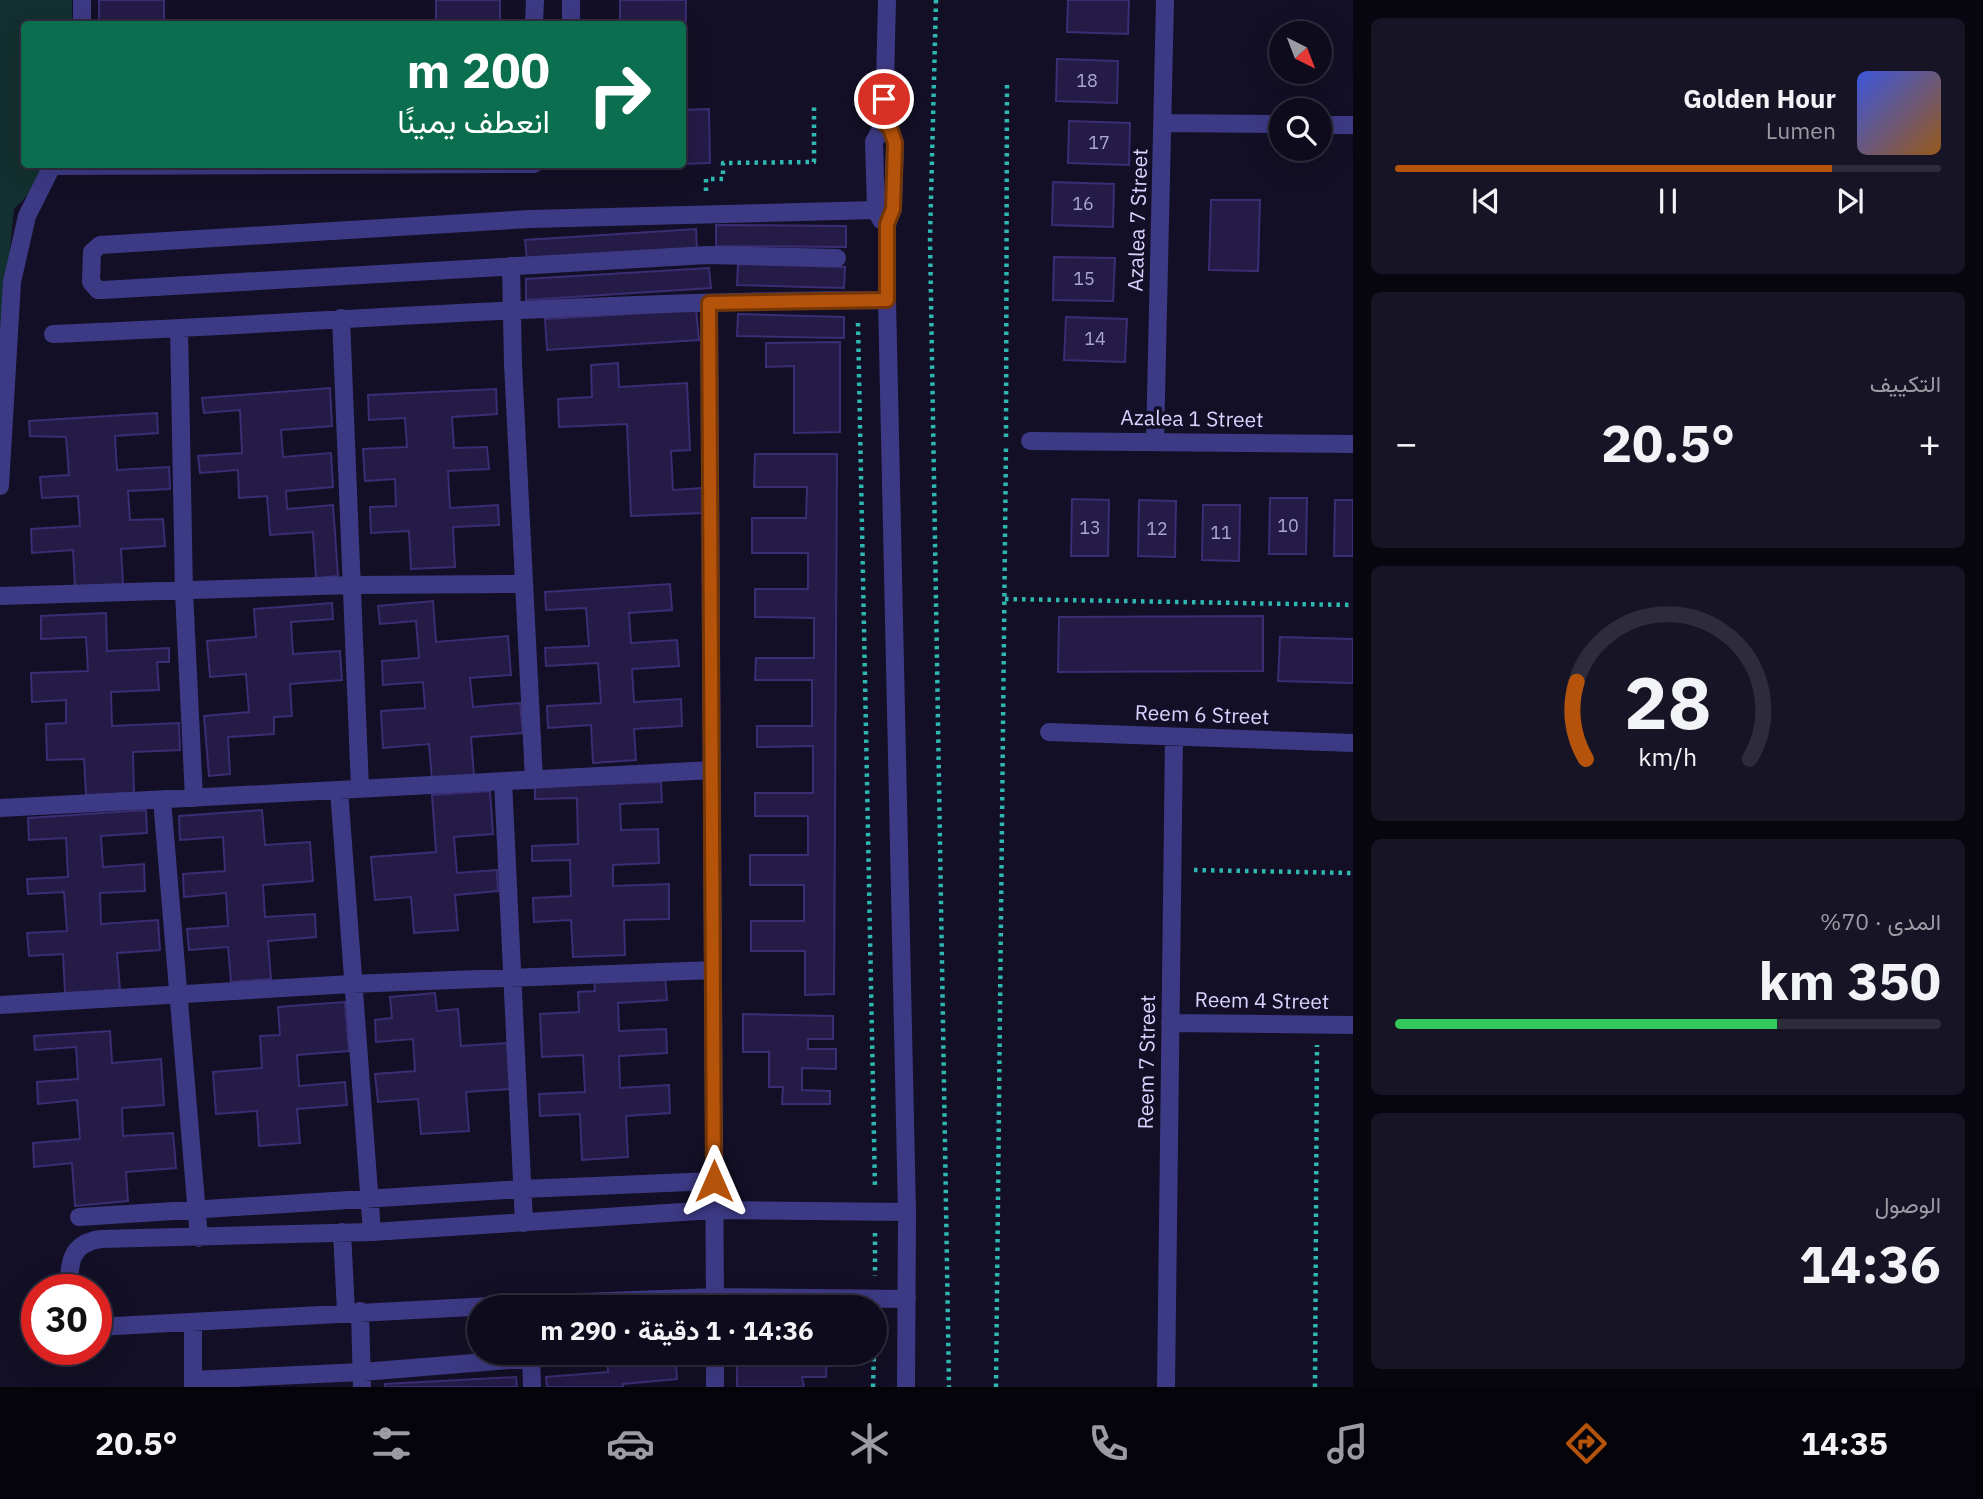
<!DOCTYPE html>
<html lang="ar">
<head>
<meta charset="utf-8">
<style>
	body { margin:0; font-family:"IBM Plex Sans",Vazirmatn,sans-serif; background:#171425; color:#f1f3f6; direction:rtl; height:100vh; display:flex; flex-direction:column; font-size:26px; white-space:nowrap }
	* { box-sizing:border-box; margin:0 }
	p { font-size:23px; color:#9b9ba3 }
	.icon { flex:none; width:38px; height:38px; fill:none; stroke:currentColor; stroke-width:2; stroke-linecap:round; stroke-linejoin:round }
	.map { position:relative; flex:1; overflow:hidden; direction:ltr }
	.details { display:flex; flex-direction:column; gap:18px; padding:18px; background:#08060f; width:630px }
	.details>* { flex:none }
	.hud { position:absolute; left:21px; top:21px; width:665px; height:147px; border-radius:7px; box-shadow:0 7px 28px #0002,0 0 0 2px #2e2b3b; direction:rtl; background:#0b6e4f; color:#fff; overflow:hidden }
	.needle { width:46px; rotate:138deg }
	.controls { position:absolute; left:1269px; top:21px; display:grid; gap:14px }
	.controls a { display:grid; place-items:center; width:63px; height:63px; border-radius:50%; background:#0e0b1c; box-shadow:0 7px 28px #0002,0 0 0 2px #2e2b3b; font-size:35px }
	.speed { position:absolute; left:21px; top:1274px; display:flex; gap:14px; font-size:35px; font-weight:700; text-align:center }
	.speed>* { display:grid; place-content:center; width:91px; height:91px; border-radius:50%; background:#0e0b1c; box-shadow:0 7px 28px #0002,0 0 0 2px #2e2b3b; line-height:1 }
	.speed .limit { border:10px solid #d22; background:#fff; color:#111 }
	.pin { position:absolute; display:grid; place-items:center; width:60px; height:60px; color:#fff; margin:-30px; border:4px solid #fff; border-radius:50%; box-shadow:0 2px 7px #0007 }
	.me { position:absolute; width:77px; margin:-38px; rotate:0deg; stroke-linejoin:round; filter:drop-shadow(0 0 5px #0008) }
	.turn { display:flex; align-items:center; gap:24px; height:147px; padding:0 21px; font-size:32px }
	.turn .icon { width:91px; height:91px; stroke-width:2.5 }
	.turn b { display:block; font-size:49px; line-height:60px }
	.big { font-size:52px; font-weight:700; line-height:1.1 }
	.details .tile { flex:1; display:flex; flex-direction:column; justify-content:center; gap:10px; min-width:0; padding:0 24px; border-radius:10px; background:#171425 }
	.details .dial { align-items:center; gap:0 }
	.dial svg { height:182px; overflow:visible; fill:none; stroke:#2e2b3b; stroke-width:7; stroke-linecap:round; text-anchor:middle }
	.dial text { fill:#f1f3f6; stroke:none }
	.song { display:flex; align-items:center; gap:21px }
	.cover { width:84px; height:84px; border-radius:10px; background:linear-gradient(135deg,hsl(230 70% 55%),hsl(30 70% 35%)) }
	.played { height:7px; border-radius:4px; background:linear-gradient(90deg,#b45309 80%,#2e2b3b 80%) }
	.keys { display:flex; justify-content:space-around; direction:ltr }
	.heat { display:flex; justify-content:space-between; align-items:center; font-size:38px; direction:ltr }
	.charge { height:10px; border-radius:5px; background:linear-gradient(90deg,#34c759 70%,#2e2b3b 0) }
	.trip { position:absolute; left:467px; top:1295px; width:420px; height:70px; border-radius:35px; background:#0e0b1c; box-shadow:0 7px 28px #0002,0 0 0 2px #2e2b3b; font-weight:700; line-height:70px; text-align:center; direction:rtl }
	.menu { display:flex; height:112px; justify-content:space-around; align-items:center; background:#06040b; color:#9b9ba3 }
	.menu .icon { width:49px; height:49px }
	.menu .on { color:#b45309 }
	.menu b { font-size:32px; color:#f1f3f6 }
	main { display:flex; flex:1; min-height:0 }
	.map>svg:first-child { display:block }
</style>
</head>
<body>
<main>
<section class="details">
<div class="tile">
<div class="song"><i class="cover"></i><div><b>Golden Hour</b><p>Lumen</p></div></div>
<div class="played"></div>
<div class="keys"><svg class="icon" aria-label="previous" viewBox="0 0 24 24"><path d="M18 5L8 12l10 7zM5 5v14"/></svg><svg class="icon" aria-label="pause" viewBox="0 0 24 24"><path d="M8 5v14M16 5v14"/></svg><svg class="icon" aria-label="next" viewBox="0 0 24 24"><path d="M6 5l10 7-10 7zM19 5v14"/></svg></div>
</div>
<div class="tile"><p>التكييف</p>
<div class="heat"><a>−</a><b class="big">20.5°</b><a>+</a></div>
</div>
<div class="tile dial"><svg viewBox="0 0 100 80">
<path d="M14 69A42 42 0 1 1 86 69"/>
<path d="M14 69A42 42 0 0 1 10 35" stroke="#b45309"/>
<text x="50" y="56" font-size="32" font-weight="700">28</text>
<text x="50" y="72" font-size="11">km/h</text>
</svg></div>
<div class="tile"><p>المدى · 70%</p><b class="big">350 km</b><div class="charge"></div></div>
<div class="tile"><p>الوصول</p><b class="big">14:36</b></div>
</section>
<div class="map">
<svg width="1353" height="1387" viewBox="0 0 1353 1387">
	<rect width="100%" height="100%" fill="#130f26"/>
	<path fill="#12302f" d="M0,0h72v24h-48v140l33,1 -43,44 -14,142z"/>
	<path fill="#241b47" stroke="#3b2d73" stroke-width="2" d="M99,0h65v24h-65z
		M436,0h64v24h-64z
		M620,0h66l-1,74 -3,-50h-62z
		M1068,0h61l-1,34 -61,-2z
		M1057,59l61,2 -1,42 -61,-2z
		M709,109l1,54 -28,1v-54z
		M1069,121l61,2 -1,42 -61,-2z
		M1053,182l61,2 -1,43 -61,-2z
		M1211,200h49l-2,71 -49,-1z
		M716,225l130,1v21l-130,-1z
		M696,229l1,21 -170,11 -2,-21z
		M1054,257l61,1 -2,43 -60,-1z
		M738,264l107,3 -1,21 -107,-3z
		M709,268l2,20 -185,12v-21z
		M696,310l3,30 -152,10 -2,-31z
		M738,314l106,3v21l-107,-2z
		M1066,317l61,2 -2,43 -61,-2z
		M840,342v90l-46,1v-67l-28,1v-24z
		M618,363l1,24 68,-4 3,67 -19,1 2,39 29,-2 1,25 -72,3 -4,-92 -68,3 -1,-28 34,-2 -1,-32z
		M330,388l2,38 -51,4 2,27 48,-4 2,34 -47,4 1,18 46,-4 5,71 -22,2 -3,-46 -43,3 -3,-39 -28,2 -1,-28 -38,3 -2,-17 44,-3 -2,-43 -36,3 -2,-15z
		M496,389l1,25 -45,3 2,31 33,-1 2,22 -41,2 2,37 48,-3 1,20 -46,2 2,40 -44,2 -2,-38 -38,2 -1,-26 26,-1 -1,-27 -30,2 -2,-32 44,-2 -2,-29 -36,2 -1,-25z
		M157,413l1,20 -43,3 2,34 52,-3 1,22 -42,2 2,29 33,-1 2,27 -44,3 2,35 -48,3 -2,-37 -41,3 -1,-24 49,-3 -2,-30 -36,2 -2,-21 29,-2 -3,-38 -36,-1 -1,-15z
		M755,454h82l-3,540 -29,1v-44h-54v-30h53v-36h-54v-30h58v-39h-53v-23h58v-47l-56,1v-21h55v-46h-57l1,-22h58v-40l-59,-1v-28h53v-36h-56v-35h54l1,-31h-53z
		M1270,498h37l-1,56h-37z
		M1072,499l37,1 -1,56h-37z
		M1139,500l37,1 -1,56 -37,-1z
		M1335,500h18v56h-19z
		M1203,505h37l-1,56 -37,-1z
		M670,584l2,26 -43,3 2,30 46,-3 2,26 -47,3 2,33 47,-3 1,27 -48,3 2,31 -43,3 -2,-38 -43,3 -1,-22 54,-3 -3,-40 -52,3 -1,-18 44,-2 -3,-38 -40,2 -1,-18z
		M433,601l3,41 72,-6 3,39 -41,3 3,29 47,-4 3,30 -52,4 3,39 -42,4 -3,-36 -46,4 -2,-37 44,-3 -2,-26 -40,3 -1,-24 37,-3 -3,-37 -36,3 -2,-18z
		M332,603l1,16 -42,3 2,32 47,-3 2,29 -52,4 2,32 -18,1v17l-46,3 2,37 -21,2 -5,-60 45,-4 -3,-38 -36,3 -3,-36 49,-4 -2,-28z
		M106,613l1,38 62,-3v14h-12l2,28 -48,2 1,34 67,-3 1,27 -47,2 1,41 -48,2 -2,-36 -37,1 -1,-36 20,-1v-23l-34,2 -1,-29 57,-2 -2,-34 -45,2v-23z
		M1263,616v55l-205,1 1,-55z
		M1280,637l73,2v44l-75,-2z
		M661,782l1,20 -42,2 1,26 37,-1 1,34 -46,2v21l56,-2v35l-45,1 1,35 -52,2 -2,-37 -37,2 -1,-24 38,-2 -1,-36 -38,1v-15l46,-2 -1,-46 -42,1v-12z
		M490,791l3,43 -39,3 3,36 40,-3 1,21 -43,4 3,35 -44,3 -3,-36 -36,3 -4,-43 65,-5 -4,-57z
		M146,810l1,23 -46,3 2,31 41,-3 1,27 -45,2 1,31 57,-4 2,30 -43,3 3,37 -55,3 -2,-39 -34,2 -2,-23 40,-2 -3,-39 -36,2 -1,-15 41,-2 -2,-39 -37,2 -1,-22z
		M262,810l3,35 45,-3 3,39 -50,4 2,32 50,-3 1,23 -48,4 3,38 -40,3 -3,-35 -39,3 -2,-21 41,-3 -2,-33 -42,4 -1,-23 42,-3 -2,-34 -43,3 -1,-24z
		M665,976l2,24 -49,3 1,28 47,-2 1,24 -48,3 1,32 49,-3 1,28 -44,3 2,41 -46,3 -2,-46 -40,2 -1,-22 46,-2 -2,-37 -41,2 -2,-43 39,-2 -1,-20 17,-1 -1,-12z
		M435,993l2,18 21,-2 3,37 46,-3 4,46 -45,3 3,39 -48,3 -3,-35 -40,3 -3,-28 40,-3 -2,-32 -37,3 -1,-22 17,-2 -2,-21z
		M345,1002l4,49 -52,4 2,31 46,-4 2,23 -50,4 3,34 -41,3 -2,-35 -41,3 -3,-42 49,-4 -2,-32 20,-1 -2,-28z
		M743,1014l90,2v23h-25v10h28v20l-34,-1v22l28,1v13h-48l1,-17h-14v-35h-26z
		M110,1031l2,32 49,-4 3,46 -42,3 1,28 50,-3 3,35 -50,4 2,29 -53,5 -3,-43 -38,4 -1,-24 47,-4 -3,-39 -39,4 -1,-22 41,-3 -2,-32 -41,3 -1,-14z
		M675,1353l2,26 -54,5v3h-76l-1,-10 62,-5 -1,-13z
		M737,1353l90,1 -1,23h-24l2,10h-67z
		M516,1377l1,10h-132v-3z"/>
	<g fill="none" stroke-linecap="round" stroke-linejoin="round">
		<path stroke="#2fb8b0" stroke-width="4.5" stroke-dasharray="3.5 5" stroke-linecap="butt" d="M936,0l-6,238 19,1149
			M706,191v-12h17v-16l91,-1v-57
			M858,323l17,866
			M1006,437l1,-357
			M1005,599l348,6
			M1194,870l159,3
			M875,1233v43
			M873,1387l1,-34
			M996,1387l10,-942
			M1315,1387l2,-342"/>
		<path stroke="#3d3a85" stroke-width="18" d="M82,24v-24
			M534,24l1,-24
			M571,24v-24
			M884,123l6,5 5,15 -2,66 -6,15v76l20,912 -1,175
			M1164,123l117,1
			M1320,125h33
			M53,166l481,-2
			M881,220l-5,-10 -2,-68 10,-19 3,-123
			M837,258l-130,-3 -604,35h-5l-7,-8 1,-30 8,-7 430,-26 346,-9
			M511,266l2,98 21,416
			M709,303l6,1004
			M341,318l19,471
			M179,328l5,264 10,206
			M53,334c278,-12 556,-34 834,-34
			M1030,441l323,3
			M1155,441l10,-441
			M0,486l12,-204 15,-66 26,-52
			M0,596l352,-11 171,-1
			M1049,732l304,11
			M503,781l21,442
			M339,790l33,442
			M162,800l37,438
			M0,808l712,-38
			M0,1005l351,-21 362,-14
			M1170,1023l183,2
			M79,1217l443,-28 192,-8
			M342,1232l4,80
			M69,1290c0,-27 1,-47 32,-51l271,-7 342,-22 193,2
			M360,1311l2,76
			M193,1322v65
			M96,1327l431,-23 188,-7 192,2
			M531,1353l1,34
			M715,1353v34
			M193,1380l169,-8 234,-19
			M1166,1387l8,-650"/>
	</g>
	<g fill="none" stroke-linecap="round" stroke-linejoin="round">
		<g stroke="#753606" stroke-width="18">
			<path id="route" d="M714,1181l-5,-878 178,-3v-76l6,-15 2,-66 -5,-15 -6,-5v-24"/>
		</g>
		<use href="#route" stroke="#b45309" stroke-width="12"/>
	</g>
	<g text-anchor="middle" stroke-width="7" stroke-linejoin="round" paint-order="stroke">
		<g font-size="18" fill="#aca6d1">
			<text x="1087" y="87">18</text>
			<text x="1099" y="149">17</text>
			<text x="1083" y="210">16</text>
			<text x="1084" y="285">15</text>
			<text x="1095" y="345">14</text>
			<text x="1288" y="532">10</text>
			<text x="1090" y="534">13</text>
			<text x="1157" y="535">12</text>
			<text x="1221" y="539">11</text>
		</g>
		<g font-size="21" fill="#d9d4ff" stroke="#130f26">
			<text transform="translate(1138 220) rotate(-88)" y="7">Azalea 7 Street</text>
			<text transform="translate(1192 419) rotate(1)" y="7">Azalea 1 Street</text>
			<text transform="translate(1202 715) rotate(2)" y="7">Reem 6 Street</text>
			<text transform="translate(1262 1001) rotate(1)" y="7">Reem 4 Street</text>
			<text transform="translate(1147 1062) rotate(-89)" y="7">Reem 7 Street</text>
		</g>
	</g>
</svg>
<div class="controls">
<a><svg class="needle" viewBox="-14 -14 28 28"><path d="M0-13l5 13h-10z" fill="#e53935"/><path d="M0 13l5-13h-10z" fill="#9b9ba3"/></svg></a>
<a><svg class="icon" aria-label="search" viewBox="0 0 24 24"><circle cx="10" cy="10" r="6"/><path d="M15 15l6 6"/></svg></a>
</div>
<div class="speed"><div class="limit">30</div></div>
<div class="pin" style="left:884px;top:99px;background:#d93025"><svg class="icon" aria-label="arrive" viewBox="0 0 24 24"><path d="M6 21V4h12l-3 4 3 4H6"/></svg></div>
<svg class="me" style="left:714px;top:1181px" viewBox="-20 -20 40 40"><path d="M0-17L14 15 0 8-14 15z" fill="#b45309" stroke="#fff" stroke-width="4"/></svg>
<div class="trip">14:36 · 1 دقيقة · 290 m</div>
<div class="hud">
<div class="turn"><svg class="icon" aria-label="right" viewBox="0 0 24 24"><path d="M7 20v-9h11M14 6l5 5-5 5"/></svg><div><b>200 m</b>انعطف يمينًا</div></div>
</div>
</div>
</main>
<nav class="menu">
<b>14:35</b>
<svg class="icon on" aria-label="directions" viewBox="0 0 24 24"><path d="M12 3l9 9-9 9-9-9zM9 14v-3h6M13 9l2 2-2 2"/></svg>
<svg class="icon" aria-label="music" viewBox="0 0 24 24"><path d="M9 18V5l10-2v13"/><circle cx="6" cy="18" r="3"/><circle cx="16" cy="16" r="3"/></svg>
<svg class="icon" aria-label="phone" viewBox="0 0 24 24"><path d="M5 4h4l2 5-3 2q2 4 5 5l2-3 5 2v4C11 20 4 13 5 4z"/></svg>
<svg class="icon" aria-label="climate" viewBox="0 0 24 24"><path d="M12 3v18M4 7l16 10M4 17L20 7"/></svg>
<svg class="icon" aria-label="car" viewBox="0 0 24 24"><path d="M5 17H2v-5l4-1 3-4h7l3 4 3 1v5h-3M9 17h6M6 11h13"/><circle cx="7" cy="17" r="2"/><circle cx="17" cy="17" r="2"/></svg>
<svg class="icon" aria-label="filters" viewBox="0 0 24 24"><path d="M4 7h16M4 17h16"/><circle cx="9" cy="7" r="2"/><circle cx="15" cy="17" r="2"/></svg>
<b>20.5°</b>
</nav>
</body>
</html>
